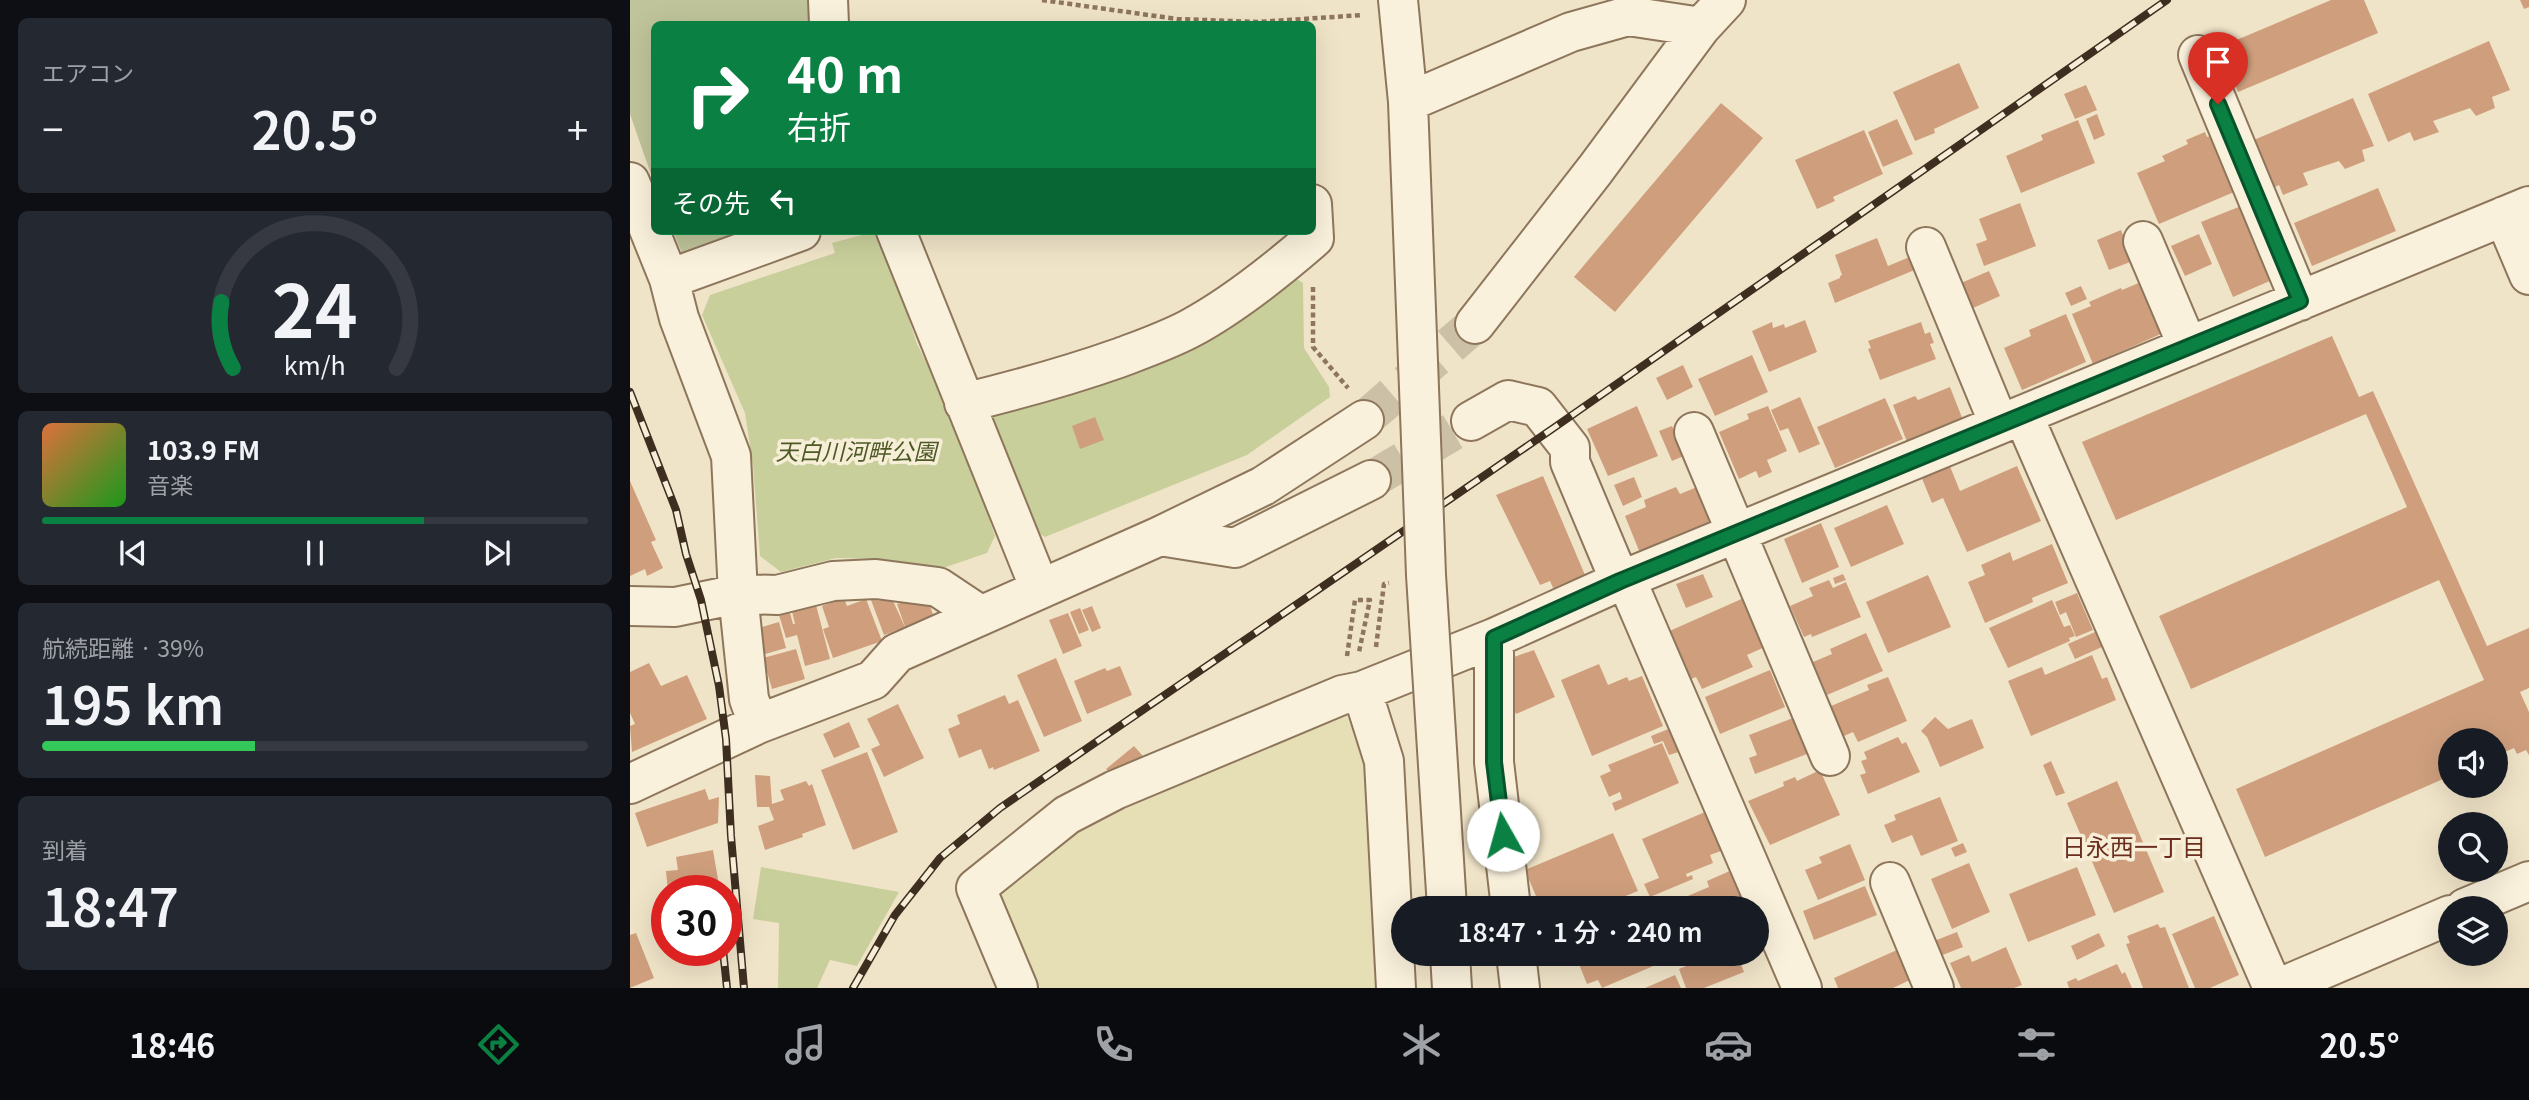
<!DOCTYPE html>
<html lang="ja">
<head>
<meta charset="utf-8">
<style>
	body { margin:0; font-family:Georgia,"Noto Sans JP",serif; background:#242831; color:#f1f3f6; height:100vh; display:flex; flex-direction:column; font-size:26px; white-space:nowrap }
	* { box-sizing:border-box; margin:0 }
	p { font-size:23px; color:#9ea1a6 }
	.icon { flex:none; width:38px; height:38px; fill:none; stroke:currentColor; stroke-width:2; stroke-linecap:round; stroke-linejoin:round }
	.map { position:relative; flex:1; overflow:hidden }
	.side { display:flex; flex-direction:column; gap:18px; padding:18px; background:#0d0f14; width:630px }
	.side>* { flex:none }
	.guide { position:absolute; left:21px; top:21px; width:665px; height:214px; border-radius:10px; box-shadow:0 7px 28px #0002; background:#0b8043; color:#fff; overflow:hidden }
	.tools { position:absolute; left:1808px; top:728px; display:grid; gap:14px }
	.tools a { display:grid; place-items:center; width:70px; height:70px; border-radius:50%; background:#171b24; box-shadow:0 7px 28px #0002; font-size:35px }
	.speed { position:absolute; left:21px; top:875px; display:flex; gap:14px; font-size:35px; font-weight:700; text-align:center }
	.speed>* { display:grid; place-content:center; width:91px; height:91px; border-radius:50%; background:#171b24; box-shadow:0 7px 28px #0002; line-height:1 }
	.speed .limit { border:10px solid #d22; background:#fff; color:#111 }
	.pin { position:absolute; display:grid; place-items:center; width:60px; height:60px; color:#fff; margin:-72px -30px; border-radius:50% 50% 50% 0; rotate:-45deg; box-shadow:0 0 7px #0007 }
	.pin .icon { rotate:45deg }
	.me { position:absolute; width:77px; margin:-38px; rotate:353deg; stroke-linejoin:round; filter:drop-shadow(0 0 5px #0008) }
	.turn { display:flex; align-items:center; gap:24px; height:147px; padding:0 21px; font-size:32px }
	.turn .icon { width:91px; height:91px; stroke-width:2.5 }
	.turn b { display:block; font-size:49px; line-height:60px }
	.then { display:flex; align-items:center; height:66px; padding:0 21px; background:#0003; gap:14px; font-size:26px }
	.big { font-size:52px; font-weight:600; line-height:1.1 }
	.side .tile { flex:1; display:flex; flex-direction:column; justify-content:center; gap:10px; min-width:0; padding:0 24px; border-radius:10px; background:#242831 }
	.side .dial { align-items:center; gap:0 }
	.dial svg { height:182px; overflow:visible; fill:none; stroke:#363941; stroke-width:7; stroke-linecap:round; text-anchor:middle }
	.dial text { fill:#f1f3f6; stroke:none }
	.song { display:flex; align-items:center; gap:21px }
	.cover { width:84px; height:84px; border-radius:10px; background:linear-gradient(135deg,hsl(20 70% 55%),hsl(120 70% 35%)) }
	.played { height:7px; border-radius:4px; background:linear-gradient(90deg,#0b8043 70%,#363941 70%) }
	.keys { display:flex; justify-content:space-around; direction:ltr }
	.heat { display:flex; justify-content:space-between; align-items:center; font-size:38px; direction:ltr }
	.charge { height:10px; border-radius:5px; background:linear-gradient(90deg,#34c759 39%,#363941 0) }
	.trip { position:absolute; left:761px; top:896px; width:378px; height:70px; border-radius:35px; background:#171b24; box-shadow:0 7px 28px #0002; font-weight:600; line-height:70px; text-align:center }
	.tab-bar { display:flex; height:112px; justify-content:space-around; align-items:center; background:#090b0e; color:#9ea1a6 }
	.tab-bar .icon { width:49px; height:49px }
	.tab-bar .active { color:#0b8043 }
	.tab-bar b { font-size:32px; color:#f1f3f6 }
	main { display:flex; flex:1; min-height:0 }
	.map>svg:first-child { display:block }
</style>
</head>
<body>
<main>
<section class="side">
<div class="tile"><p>エアコン</p>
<div class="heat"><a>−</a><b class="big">20.5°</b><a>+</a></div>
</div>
<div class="tile dial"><svg viewBox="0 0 100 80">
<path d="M14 69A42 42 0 1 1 86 69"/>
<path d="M14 69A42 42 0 0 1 9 40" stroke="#0b8043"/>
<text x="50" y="56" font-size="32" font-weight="700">24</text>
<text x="50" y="72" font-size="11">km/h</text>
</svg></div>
<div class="tile">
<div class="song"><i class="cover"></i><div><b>103.9 FM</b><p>音楽</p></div></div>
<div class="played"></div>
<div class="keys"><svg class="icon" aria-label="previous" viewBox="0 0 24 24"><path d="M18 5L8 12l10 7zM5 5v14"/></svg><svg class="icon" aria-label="pause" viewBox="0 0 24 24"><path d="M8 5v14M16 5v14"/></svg><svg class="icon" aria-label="next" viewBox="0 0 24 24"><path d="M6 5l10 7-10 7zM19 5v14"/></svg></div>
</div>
<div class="tile"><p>航続距離 · 39%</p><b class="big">195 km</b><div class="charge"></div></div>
<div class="tile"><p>到着</p><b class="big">18:47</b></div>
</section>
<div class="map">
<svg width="1899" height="988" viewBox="0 0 1899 988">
	<rect width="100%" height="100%" fill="#f0e4c8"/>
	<path fill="#e6deb5" d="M714,709l25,54 10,225h-347l-36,-91 6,-11 76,-60z"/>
	<path fill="#c9cf9b" d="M243,232l9,3 35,109 38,74 40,118 -8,17 -47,16 -60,-10 -44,-1 -55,14 -21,-16 -7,-90 -8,-53 -43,-98 8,-20 125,-42 -3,-10z
		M660,274l13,9 1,65 25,39 1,10 -83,58 -202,82 -17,-10 -42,-107 8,-10z
		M131,867l138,25 -42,74 -27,-6 -13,28h-39l1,-65 -26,-4z"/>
	<path fill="#bfc49a" d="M0,0h177l3,24h-156v159l-24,-69z
		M43,231h81l-71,25z"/>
	<path fill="#cf9f7d" d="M1701,0h33l14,33 -140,59 -18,-45z
		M1890,0h9v7l-5,2z
		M1859,41l21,49 -18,7 3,11 -19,8 -6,-8 -37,13 6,11 -25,9 -4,-9 -22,10 -20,-48z
		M1329,63l20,45 -45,21 1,4 -20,8 -22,-49z
		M1456,85l11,25 -22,9 -11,-25z
		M1723,98l21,48 -12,4 3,11 -20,8 -6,-8 -36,12 5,12 -25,10 -4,-10 -10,5 -20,-48z
		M1091,103l42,35 -148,174 -41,-35z
		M1467,114l8,21 -11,5 -8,-21z
		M1267,119l16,35 -30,13 -15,-35z
		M1448,120l17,43 -74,30 -15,-37 37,-16 -2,-5z
		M1234,130l19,44 -50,23 2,4 -18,8 -22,-49z
		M1575,132l2,5 3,-1 24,56 -75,32 -22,-51 28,-12 -3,-5 26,-12 -2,-4z
		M1748,188l18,43 -84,35 -18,-43z
		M1390,203l16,43 -52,20 -8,-22 11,-4 -8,-21z
		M1611,206l31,74 -39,17 -32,-75z
		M1491,230l12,31 -24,9 -12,-30z
		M1569,234l13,30 -27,12 -14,-30z
		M1247,238l11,28 24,-10 5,13 -82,34 -7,-20 12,-5v-2l2,-1 -7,-20z
		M1359,271l11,25 -27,12 -12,-25z
		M1511,282l22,51 -70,31 -21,-50 19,-8 -2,-4 32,-14 1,2z
		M1451,286l6,13 -16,7 -6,-13z
		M1436,314l20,48 -64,28 -18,-42 27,-12 -2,-6z
		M1175,320l12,32 -48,20 -17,-41 20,-9 1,6 11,-4 1,4z
		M1291,322l4,12 5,-2 4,11 -4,1 6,15 -56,21 -12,-31 3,-1 -3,-7z
		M1702,336l27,61 14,-6 114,255 42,-18v60l-9,4 9,20v43l-3,-5 -9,4 -3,-6 -18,8v-16h-46v36l-185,81 -29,-68 248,-109 -45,-100 -248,109 -32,-73 248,-109 -41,-93 -250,106 -34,-78z
		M1122,355l16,37 -53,24 -17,-37z
		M1053,365l10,22 -26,13 -11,-22z
		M1320,387l13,33 -56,22 -14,-37 22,-9 3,4z
		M1170,397l20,47 -21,9 -11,-25 -8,3 -9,-21z
		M1255,398l18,41 -68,29 -18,-41z
		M1007,406l21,50 -50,20 -21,-47z
		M1138,406l19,45 -20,9 5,12 -13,6 -3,-7 -17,8 -20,-47 30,-13 -2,-5z
		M465,417l9,23 -24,9 -8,-23z
		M1042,426l14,29 -14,6 -13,-30z
		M1319,464l11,27 57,-25 24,55 -74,31 -24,-54 -11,5 -11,-27z
		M913,476l42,99 -31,15 -4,-9 -10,4 -44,-90z
		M1004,477l8,20 -19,9 -9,-21z
		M0,481l26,59 -5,2 12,26 -16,8 -2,-7 -15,7z
		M1046,487l4,7 17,-7 15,37 -72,29 -15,-37 21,-9 -2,-7z
		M1257,505l17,39 -53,23 -17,-39z
		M1191,523l18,44 -37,16 -18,-44z
		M1422,544l16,39 -36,15 1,4 -48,21 -17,-41 17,-7 -4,-10 29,-13 3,9z
		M1073,574l10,23 -27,11 -10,-24z
		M1213,574l3,6 -11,4 -2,-6z
		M1298,575l23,52 -63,26 -22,-51z
		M1199,580l4,8 13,-6 15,35 -49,20 -1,-3 -7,3 -14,-31 23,-10 -4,-8z
		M1447,593l16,37 -17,7 -10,-25 -6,3 -5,-13z
		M1116,597l21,49 -20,9 6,12 -51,22 -6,-12 -10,4 -21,-48z
		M214,598l3,8 19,-7 16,42 -49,17 -10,-29 6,-2 -7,-21z
		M241,600l22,1 12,26 -21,8z
		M282,600l1,5 16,-3 6,19 -28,11 -10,-28z
		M1422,600l12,27 6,-2 5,11 -6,2 1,3 -62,27 -19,-40z
		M185,601l15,58 -25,7 -8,-31 -11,3 -8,-26 11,-3 4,15h2l-4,-17z
		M462,606l9,22 -9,4 -10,-22z
		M450,608l9,22 -10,4 -9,-22z
		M438,613l14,33 -19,8 -14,-34z
		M149,622l7,26 -27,8 -7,-26z
		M1465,632l7,15 -27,12 -7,-15z
		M1236,633l17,38 -56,24 -14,-33 19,-8 -2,-5z
		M166,649l9,30 -33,10 -9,-31z
		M904,650l21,47 -39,17 -8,-18v-37z
		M1462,655l10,24 5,-2 9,23 -85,36 -23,-55 34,-14 3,8z
		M426,658l26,63 -38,16 -27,-62z
		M19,663l12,23 26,-11 20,44 -75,33 -2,-26 5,-2 -5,-11v-41z
		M969,664l9,21 19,-8 2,4 13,-5 21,50 -71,30 -31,-76z
		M490,666l12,29 -45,19 -13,-33 31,-13 2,3z
		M1140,670l15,37 -65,27 -15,-37z
		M1258,677l19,44 -49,21 -5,-10 -9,4 -13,-30 38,-16 -2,-5z
		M375,695l4,9 9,-4 22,51 -46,19 -1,-3 -4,2 -8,-20 -22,9 -11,-29 12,-5 -3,-9z
		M268,704l26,54 -40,19 -13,-28 9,-4 -13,-26z
		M1305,717l13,12 24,-10 12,29 -44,19 -13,-30 -6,-6z
		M1163,718l14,36 -52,20 -6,-16 8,-3 -8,-20z
		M219,722l11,25 -26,11 -11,-24z
		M1046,726l9,24 -16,5 -6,-14 -9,3 -3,-8z
		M1268,737l4,7 4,-2 14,30 -52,22 -8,-19 6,-2 -5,-12 6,-2 -3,-7z
		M1032,743l17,40 -64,28 -3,-8 10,-4 -2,-7 -11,5 -9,-21 11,-5 -3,-6z
		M504,746l9,10 -28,23 -9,-10z
		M237,752l31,80 -45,18 -32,-80z
		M1421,761l14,32 -9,3 -13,-31z
		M1190,770l20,45 -70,30 -22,-44 36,-15 -1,-4 12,-5 2,4z
		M125,775l15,1 2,28 12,-4 -4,-10 26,-9 3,5 3,-2 14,41 -24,9 1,3 -38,13 -7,-24 16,-6 -5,-13h-12z
		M1487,781l47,111 -50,21 -47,-110z
		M75,789l4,11 10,-3 -1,26 -71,24 -12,-34z
		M1310,797l18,44 -37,15 -9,-21 -20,8 -8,-18 12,-5 -2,-5z
		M1075,812l16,39 -11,4 3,8 -27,11 1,3 5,-2 1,4 -43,18 -6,-13 15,-6 -17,-39z
		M983,833l25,58 -42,17h-55l-16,-38z
		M1333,843l4,9 -12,5 -4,-9z
		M1220,844l15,36 -47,20 -13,-30 17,-7 -3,-6z
		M83,850l7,41h-52l-2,-20 12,-1 -2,-13z
		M1339,863l21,49 -38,17 -21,-50z
		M1447,867l19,48 -68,27 -19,-48z
		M1102,870l16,38h-69l-3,-7 33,-14 -2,-6z
		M1235,886l12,29 -63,25 -11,-29z
		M1044,898l4,10h-9l-3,-7z
		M1034,899l4,9h-14l-2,-4z
		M1584,916l25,59 -29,13h-15l-23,-54z
		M1528,924l2,4 5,-1 24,61h-46l-17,-44 4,-1 -3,-7z
		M1327,932l6,15 -23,9 -6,-15z
		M6,933l18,45 -24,10v-53z
		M1469,933l6,13 -28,14 -6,-14z
		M1376,947l16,38 -8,3h-53l-11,-25 19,-8 3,7z
		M1267,950l13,30 -17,8h-55l-4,-10z
		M939,954h101l2,4 -70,30 -4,-8 -11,4 -10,-25 -5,2z
		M1086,954h21l7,18 -40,16h-18l-7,-19z
		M1487,964l5,10 3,-2 7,16h-63l-2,-6 9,-4 2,3z
		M1045,975l6,13h-36z"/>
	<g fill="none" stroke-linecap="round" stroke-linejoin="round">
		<path stroke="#ccc0a6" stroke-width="38" stroke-dasharray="38 19" stroke-linecap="butt" d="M734,420l111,-96
			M741,480l100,-59"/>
		<g stroke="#8d765c" stroke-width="42">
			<path id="minor" d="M198,0l1,24
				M768,0l10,102 14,364
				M1568,55l102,246
				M778,102l163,-70 57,-16 73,11
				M0,182l39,97
				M1874,216l25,59
				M266,231l144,358
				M1513,241l45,106
				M1296,247l73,177
				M845,324l120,-154 106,-143 25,-27
				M334,403c53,-13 104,-27 155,-45 24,-9 47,-17 70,-29 45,-24 87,-58 125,-91l-2,-34
				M1393,415l250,573
				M841,421l37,-21 30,7 32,41v14l50,119
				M1064,432l136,324
				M530,536l75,12 136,-68
				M996,579l176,409
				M0,606l45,1 63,-13 39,1 56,-14 43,-2 62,8 42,28
				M864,638v124l17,146
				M732,691l22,70 12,227
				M128,724l-9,-25 -11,-105 -7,-138 -52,-138 -10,-39 132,-48
				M0,784l128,-60 115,-44 24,-27 263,-117 103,-50 101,-66
				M1260,882l44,106
				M1835,908l64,-27
				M820,954l2,34
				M886,954l4,34
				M388,988l-42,-100 91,-73 48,-25 227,-95 20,-4 132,-53 126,-57 909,-375
				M1649,988l171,-73"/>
		</g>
		<path stroke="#8d765c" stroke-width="4.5" stroke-dasharray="5 3.5" stroke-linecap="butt" d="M412,0l135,19 81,3 105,-7
			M683,287v60l35,41
			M746,647l8,-63 5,-1
			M717,656l8,-56h15l-11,52"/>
		<use href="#minor" stroke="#faf1dc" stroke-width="38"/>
		<g stroke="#3d2e20" stroke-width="8">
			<path id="rail" d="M0,392l46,118 10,44 15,46 18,86 7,53 5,97 13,152
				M93,950l4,38
				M223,988l42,-73 45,-57 60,-50 555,-381 612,-427"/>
		</g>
		<use href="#rail" stroke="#f7eed8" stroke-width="5" stroke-dasharray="16" stroke-linecap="butt"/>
		<g stroke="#8d765c" stroke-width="42" stroke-linecap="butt">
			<path id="minor-bridge" d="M792,466l4,109 21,333"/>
		</g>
		<use href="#minor-bridge" stroke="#faf1dc" stroke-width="38"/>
	</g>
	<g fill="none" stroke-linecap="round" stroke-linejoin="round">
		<g stroke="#07532c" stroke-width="18">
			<path id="route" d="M873,835l-9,-73v-124l126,-57 680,-280 -82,-197"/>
		</g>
		<use href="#route" stroke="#0b8043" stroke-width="12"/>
	</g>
	<g text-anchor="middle" stroke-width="7" stroke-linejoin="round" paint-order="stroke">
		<g font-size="23" font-style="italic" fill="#4d5a26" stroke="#f7eed8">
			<text x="226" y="460">天白川河畔公園</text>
		</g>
		<g font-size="24" fill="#6b2e1e" stroke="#f7eed8">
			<text x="1504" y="856">日永西一丁目</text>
		</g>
	</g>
</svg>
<div class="tools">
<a><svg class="icon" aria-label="sound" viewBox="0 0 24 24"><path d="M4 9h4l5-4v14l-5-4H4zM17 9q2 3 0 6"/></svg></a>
<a><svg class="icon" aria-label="search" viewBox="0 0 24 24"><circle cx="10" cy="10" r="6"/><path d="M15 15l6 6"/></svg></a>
<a><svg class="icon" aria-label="layers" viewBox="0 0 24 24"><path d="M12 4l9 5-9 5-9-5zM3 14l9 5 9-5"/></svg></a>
</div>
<div class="speed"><div class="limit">30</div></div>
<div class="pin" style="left:1588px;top:104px;background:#d93025"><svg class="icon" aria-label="arrive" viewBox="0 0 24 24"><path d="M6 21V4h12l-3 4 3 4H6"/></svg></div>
<svg class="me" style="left:873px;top:835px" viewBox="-20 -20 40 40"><circle r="19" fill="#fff"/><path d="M0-13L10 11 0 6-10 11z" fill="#0b8043"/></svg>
<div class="trip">18:47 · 1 分 · 240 m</div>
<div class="guide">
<div class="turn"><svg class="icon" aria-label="right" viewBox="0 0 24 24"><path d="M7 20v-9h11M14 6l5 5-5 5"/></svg><div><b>40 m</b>右折</div></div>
<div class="then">その先<svg class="icon" aria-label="left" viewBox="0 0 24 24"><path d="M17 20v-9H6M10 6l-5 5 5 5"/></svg></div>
</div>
</div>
</main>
<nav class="tab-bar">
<b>18:46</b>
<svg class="icon active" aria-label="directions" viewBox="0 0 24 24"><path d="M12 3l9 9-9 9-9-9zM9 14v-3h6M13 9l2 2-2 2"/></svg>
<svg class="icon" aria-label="music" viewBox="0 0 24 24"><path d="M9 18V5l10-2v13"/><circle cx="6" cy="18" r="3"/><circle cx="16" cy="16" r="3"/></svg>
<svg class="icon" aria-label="phone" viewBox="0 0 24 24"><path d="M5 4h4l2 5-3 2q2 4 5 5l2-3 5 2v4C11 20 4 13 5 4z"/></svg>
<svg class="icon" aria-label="climate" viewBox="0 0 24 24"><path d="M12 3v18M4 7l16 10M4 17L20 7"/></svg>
<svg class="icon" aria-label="car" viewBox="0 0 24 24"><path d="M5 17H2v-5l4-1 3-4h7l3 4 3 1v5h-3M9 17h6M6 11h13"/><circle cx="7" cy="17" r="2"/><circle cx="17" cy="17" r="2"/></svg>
<svg class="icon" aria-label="filters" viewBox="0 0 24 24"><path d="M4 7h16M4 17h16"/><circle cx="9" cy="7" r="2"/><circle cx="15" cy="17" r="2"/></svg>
<b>20.5°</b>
</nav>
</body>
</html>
